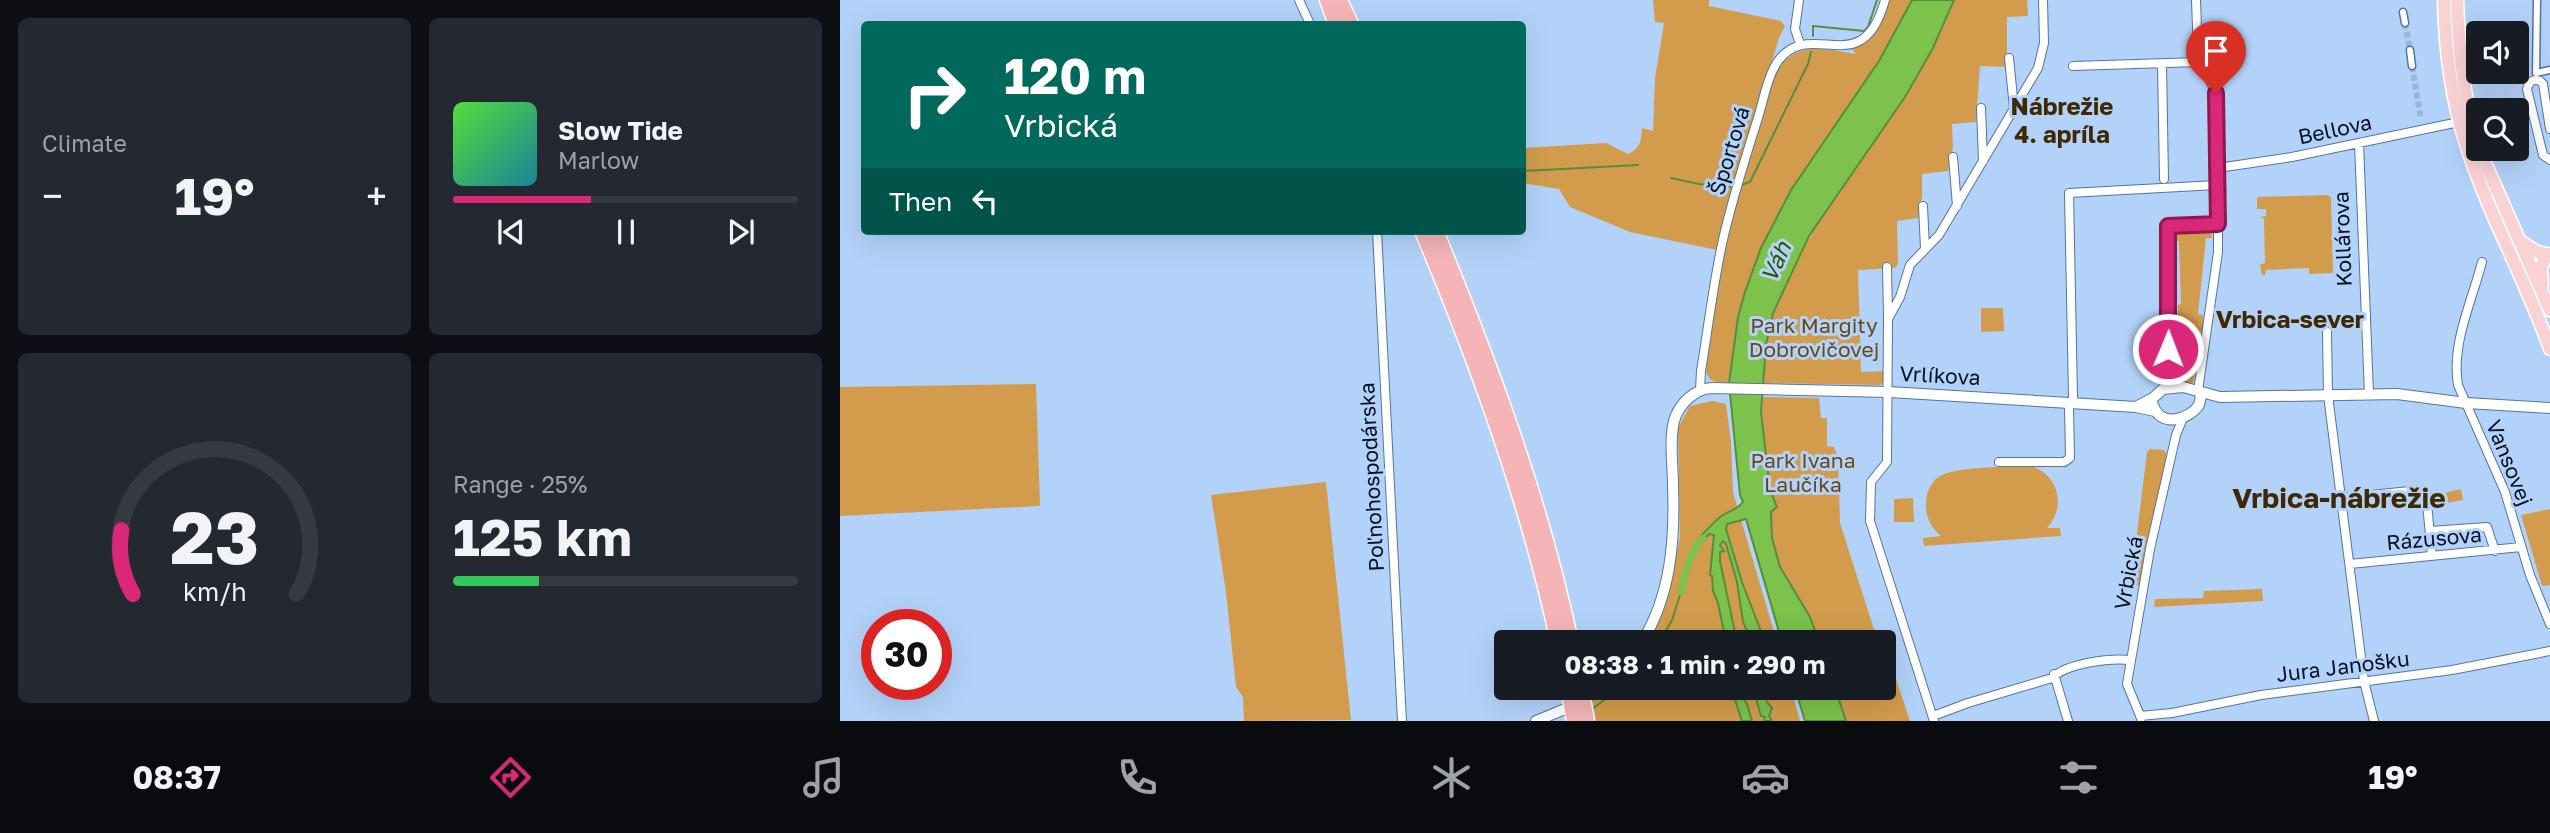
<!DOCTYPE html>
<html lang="en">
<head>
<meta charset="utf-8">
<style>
	body { margin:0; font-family:"Golos Text",sans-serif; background:#242831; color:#f1f3f6; height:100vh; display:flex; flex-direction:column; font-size:26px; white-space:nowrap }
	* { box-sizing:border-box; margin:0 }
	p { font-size:23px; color:#9ea1a6 }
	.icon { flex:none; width:38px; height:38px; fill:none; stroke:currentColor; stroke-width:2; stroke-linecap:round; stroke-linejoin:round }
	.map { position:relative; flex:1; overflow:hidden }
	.details { display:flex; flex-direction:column; gap:18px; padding:18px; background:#0d0f14; width:840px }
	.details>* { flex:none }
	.top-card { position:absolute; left:21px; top:21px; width:665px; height:214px; border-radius:7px; box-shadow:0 7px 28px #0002; background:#00695c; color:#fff; overflow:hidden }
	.buttons { position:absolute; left:1626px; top:21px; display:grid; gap:14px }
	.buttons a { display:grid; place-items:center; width:63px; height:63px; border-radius:7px; background:#171b24; box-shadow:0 7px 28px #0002; font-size:35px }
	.speed { position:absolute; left:21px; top:609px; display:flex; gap:14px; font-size:35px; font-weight:700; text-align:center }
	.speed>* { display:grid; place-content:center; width:91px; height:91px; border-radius:50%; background:#171b24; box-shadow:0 7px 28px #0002; line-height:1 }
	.speed .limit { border:10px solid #d22; background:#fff; color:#111 }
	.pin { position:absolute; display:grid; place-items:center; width:60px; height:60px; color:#fff; margin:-72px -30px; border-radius:50% 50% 50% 0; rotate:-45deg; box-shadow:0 0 7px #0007 }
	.pin .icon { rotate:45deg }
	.me { position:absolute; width:77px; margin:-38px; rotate:1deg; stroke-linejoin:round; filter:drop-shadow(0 0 5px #0008) }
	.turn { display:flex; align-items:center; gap:24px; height:147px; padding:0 28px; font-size:32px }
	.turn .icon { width:91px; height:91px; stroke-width:2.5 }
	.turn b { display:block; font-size:49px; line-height:60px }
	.then { display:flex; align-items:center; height:66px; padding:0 28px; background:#0003; gap:14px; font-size:26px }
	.big { font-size:52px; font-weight:700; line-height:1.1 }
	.details .card { flex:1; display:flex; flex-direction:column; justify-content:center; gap:10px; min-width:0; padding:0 24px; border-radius:10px; background:#242831 }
	.details .dial { align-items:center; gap:0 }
	.dial svg { height:182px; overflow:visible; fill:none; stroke:#363941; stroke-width:7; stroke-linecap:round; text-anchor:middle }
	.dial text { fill:#f1f3f6; stroke:none }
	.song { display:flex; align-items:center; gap:21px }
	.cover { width:84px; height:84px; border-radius:10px; background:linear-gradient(135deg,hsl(110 70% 55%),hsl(190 70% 35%)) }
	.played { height:7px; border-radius:4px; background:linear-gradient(90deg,#db2777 40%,#363941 40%) }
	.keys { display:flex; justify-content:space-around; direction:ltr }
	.heat { display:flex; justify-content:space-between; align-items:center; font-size:38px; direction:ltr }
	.charge { height:10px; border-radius:5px; background:linear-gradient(90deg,#34c759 25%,#363941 0) }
	.details .tiles { flex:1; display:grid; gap:18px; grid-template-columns:repeat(2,1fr) }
	.trip { position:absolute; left:654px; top:630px; width:402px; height:70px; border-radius:7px; background:#171b24; box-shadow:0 7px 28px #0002; font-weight:700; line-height:70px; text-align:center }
	.menu { display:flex; height:112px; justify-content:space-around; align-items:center; background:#090b0e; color:#9ea1a6 }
	.menu .icon { width:49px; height:49px }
	.menu .active { color:#db2777 }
	.menu b { font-size:32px; color:#f1f3f6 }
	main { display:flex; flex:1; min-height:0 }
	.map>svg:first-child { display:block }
</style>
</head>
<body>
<main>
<section class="details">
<div class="tiles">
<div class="card"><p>Climate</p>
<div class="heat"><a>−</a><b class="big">19°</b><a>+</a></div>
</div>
<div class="card">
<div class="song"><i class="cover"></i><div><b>Slow Tide</b><p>Marlow</p></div></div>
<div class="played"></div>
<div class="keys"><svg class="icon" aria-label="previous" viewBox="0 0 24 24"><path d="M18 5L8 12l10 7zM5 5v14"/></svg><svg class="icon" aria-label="pause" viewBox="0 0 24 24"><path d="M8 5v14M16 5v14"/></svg><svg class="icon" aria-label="next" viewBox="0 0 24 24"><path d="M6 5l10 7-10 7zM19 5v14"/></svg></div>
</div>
<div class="card dial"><svg viewBox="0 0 100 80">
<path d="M14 69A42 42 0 1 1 86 69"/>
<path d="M14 69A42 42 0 0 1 9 41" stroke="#db2777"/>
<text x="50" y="56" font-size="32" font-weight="700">23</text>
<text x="50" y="72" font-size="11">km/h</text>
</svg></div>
<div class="card"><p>Range · 25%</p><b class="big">125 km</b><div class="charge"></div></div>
</div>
</section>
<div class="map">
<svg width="1710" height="721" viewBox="0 0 1710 721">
	<rect width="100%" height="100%" fill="#b3d2f9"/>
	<path fill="#d29c4c" d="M813,0h56v6l72,15 4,5 -6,12 -62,212 -87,-18 -60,-25 -11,-18 -36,-6 -1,-35 84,-5 22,11c13,-6 13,-13 14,-26l11,3 2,-53 9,-55 -9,-1z
		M1043,0h29l-33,61 -88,129 -30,58 -23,69 -9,66c-10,-1 -20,1 -23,-12 10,-103 37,-199 69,-297 20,-35 48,-25 81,-20l-8,-10c21,-7 28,-26 35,-44z
		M1114,0h73l1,16 -21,1v50l-27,-1 -4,56 -24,2 1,24 -5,23 -26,3v23l-4,21 -21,3 1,43 -3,4 -37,2 3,102 25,-1 -2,11 -4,3 -117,-2c2,-23 4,-46 10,-68 5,-19 15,-37 24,-54 46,-91 123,-163 157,-261z
		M1487,195l4,2 2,76 -24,1v-6l-43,2 -1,5h-3l-2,-10 5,-2 -1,-44 -4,-2 6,-1v-7h-9v-12z
		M1366,229l5,2 1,7h-6l-8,76 5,1v17h-3l-2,16h-4l-3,20 4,5 -2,10h-22l-5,-8 5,-32h7v-38l3,-1 -2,-62 -6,-7 3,-2z
		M1141,308h22l1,23 -23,1z
		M196,384l4,122 -200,10v-129z
		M922,397l57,1 2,20h6v28l7,1 4,10 2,66 38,119h-59l-9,-25 -30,-50 -8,-29 -1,-27 6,-4c-13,-29 -18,-77 -15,-110z
		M872,401l14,3 5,38 2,50 44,150h-130l20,-42 8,-37 5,-27 -2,-108 12,-22z
		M1310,449l14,1 3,5 -27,130 -4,1 -5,-4 16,-130z
		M1189,466c29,6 38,41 18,62h13l1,8 -137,10 -1,-8 18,-2c-10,-8 -16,-20 -15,-33 0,-9 4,-19 11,-25 15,-12 71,-11 92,-12z
		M486,482l25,238 -107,1 -1,-24 -7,-10 -10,-95 -15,-97z
		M1621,489l2,11 -21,4 -2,-10z
		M1073,498l1,24h-20v-23z
		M1710,509v76l-8,1 -21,-71z
		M1422,589l1,12 -109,6 1,-8 48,-1 1,-7z
		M1045,662l7,5 18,54h-64l-11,-33h50z
		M768,688h183l9,33h-204l-4,-21z"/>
	<path fill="#7cc24b" stroke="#588d3f" stroke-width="2" d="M1072,0h42l-21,48 -28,49 -96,139 -36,77 -7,32 -5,67 9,78 7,17 -6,5 1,26 8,29 30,50 9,25h-37l-36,-123 -19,5 -1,5 16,53 23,60h-13l-9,-20 -6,-40 -11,-38 -3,-3 -3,4 4,6 -4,1v9l17,81h-11l-8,-39 -5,-12 -1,-15 -2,-1 4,-40 -5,-1 -10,13 -1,-7c4,-6 18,-20 25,-25 8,-5 14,-5 20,-13l-3,-7 -11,-112 9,-66 7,-25 16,-44 30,-58 88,-129z
		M891,688h6l10,16 5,17h-10z
		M913,688h9l5,14 5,6 -3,8 3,5h-8l1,-4 -4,-1z
		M955,688h40l11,33h-41z"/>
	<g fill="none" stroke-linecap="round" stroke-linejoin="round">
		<path stroke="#588d3f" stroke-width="2" d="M973,36v-10l51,5 4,-4 9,-27
			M682,171l116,-6
			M831,178l28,6 33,3
			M901,185l9,-3 58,-118 3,-12
			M820,642l12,-22 9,-28
			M751,710l29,-22"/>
		<path stroke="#7cc24b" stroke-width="7" d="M841,592c4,-19 8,-39 22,-54"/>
		<path stroke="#99b5d9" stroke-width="6" stroke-dasharray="6 3" stroke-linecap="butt" d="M1565,23l5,27
			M1572,66l9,53"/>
		<g stroke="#5275a1" stroke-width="9">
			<path id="pedestrian" d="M1697,0l-1,73 14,-3
				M1563,12l2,11
				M1570,50l2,16"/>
		</g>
		<g stroke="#5275a1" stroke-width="10">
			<path id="minor" d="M459,0l11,24
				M959,0l-4,29 5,15
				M1356,0l2,56 18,37 2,75v84l-20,139
				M1169,58l5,50
				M1322,64l2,115
				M1233,66l126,-4
				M1141,108l2,53
				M1710,129l-7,-45 -3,-3c-7,-3 -11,1 -13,8l16,66 7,5
				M1519,143l10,251
				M1113,157l4,49
				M1378,168l74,-11 167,-35
				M1083,206l2,43
				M537,231l25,490
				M1642,262c-10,39 -31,82 -24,123l47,107 25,83 20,49
				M1047,267l1,49
				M1487,332l1,63 36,286 10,40
				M1320,378l9,-37 -1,-115 50,-2
				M860,390l1,-19c7,-42 12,-85 21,-127 9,-41 22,-82 35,-123 6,-18 10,-44 21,-60 33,-45 84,23 107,-61
				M1159,462h65l6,-4 -1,-50 4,-10 -4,-205 148,-8
				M1501,498l79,-8 6,3 6,63
				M1590,531l57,-4 8,24
				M1510,564l171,-17
				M1214,674l14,47
				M1093,716l35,-13 84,-25c15,-15 58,-20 78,-18
				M1300,716l32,-3 89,-18 191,-25 98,-19
				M1301,718l-14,-34 23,-135 26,-114 7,-17
				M1094,721l-64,-200 1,-39 16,-20 1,-143 12,-22 10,-32 29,-30 99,-167 6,-25 -1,-43"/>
		</g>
		<g stroke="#5275a1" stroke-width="12">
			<path id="tertiary" d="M1313,405c7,23 36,15 46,0l2,-9 -3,-5
				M1296,407l17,-9 10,-9 20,-2 37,10 177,-3 69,9 84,5
				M802,642c29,-47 33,-102 31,-156 0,-21 -4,-44 1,-65 5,-17 20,-32 38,-33l177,4 247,15 19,4
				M696,721l41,-17 25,-16"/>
		</g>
		<g stroke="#fff" stroke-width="15">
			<path id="primary" d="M1604,0c1,50 7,99 23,147 22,69 59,133 83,202
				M1617,0c2,50 6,97 21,144
				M1639,149l71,161
				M1680,241l17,11 10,2 -6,13 1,17"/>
		</g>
		<g stroke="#fff" stroke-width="17">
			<path id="motorway" d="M487,0l9,24
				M500,0l11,24
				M582,231c56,134 105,269 136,411
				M596,231c55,134 105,269 135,411"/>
		</g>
		<use href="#pedestrian" stroke="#fff" stroke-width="6"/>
		<use href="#minor" stroke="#fff" stroke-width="8"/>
		<use href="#tertiary" stroke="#fff" stroke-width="10"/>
		<use href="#primary" stroke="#f9d2d4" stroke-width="12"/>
		<use href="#motorway" stroke="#f5b4b8" stroke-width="14"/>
		<g stroke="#fff" stroke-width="17" stroke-linecap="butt">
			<path id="motorway-bridge" d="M728,688l6,33
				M741,688l6,33"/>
		</g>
		<use href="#motorway-bridge" stroke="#f5b4b8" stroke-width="14"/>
	</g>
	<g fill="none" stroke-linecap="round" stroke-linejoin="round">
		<g stroke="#8e194d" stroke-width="18">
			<path id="route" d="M1328,349v-123l50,-2 -2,-131"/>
		</g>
		<use href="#route" stroke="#db2777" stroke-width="12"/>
	</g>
	<g text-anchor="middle" stroke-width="6" stroke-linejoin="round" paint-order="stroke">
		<g font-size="21" fill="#041122" stroke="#b3d2f9">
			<text transform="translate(1495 130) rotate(-12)" y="7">Bellova</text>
			<text transform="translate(890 151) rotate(-73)" y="7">Športová</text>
			<text transform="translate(1503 239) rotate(-92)" y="7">Kollárova</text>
			<text transform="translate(1100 376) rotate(3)" y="7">Vrlíkova</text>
			<text transform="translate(1669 463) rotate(68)" y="7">Vansovej</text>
			<text transform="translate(532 477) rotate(-93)" y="7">Poľnohospodárska</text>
			<text transform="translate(1594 539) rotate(-5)" y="7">Rázusova</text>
			<text transform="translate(1289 573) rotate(-79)" y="7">Vrbická</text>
			<text transform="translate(1503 667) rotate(-7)" y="7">Jura Janošku</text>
		</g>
		<g font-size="21" fill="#694815" stroke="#b3d2f9">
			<text x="974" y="333">Park Margity<tspan x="974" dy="24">Dobrovičovej</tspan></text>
			<text x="963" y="468">Park Ivana<tspan x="963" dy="24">Laučíka</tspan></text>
		</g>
		<g font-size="23" font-style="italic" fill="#2a5500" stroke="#b3d2f9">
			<text transform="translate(936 262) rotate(-66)" y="8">Váh</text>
		</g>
		<g font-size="24" font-weight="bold" fill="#3f2803" stroke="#b3d2f9">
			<text x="1222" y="115">Nábrežie<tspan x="1222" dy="28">4. apríla</tspan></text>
			<text x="1450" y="328">Vrbica-sever</text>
		</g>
		<g font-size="28" font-weight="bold" fill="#3f2803" stroke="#b3d2f9">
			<text x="1499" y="508">Vrbica-nábrežie</text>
		</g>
	</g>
</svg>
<div class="buttons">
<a><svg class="icon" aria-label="sound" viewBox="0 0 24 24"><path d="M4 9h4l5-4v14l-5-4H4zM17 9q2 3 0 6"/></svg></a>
<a><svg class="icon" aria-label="search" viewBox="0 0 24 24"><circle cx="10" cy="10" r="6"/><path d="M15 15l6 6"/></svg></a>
</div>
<div class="speed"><div class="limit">30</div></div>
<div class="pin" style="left:1376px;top:93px;background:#d93025"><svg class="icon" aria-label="arrive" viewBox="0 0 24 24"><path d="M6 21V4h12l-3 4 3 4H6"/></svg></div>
<svg class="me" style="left:1328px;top:349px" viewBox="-20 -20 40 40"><circle r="17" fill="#db2777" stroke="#fff" stroke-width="3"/><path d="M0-11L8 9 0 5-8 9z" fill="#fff"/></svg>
<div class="trip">08:38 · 1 min · 290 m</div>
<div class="top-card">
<div class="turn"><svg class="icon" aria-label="right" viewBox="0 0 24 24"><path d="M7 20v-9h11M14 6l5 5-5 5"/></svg><div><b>120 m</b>Vrbická</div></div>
<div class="then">Then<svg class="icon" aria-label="left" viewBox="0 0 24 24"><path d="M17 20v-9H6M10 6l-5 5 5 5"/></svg></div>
</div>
</div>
</main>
<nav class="menu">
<b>08:37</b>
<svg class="icon active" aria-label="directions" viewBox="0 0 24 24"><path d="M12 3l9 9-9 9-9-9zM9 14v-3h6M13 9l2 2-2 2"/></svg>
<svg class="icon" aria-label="music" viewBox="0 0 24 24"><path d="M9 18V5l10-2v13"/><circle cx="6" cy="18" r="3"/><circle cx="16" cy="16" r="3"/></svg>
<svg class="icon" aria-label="phone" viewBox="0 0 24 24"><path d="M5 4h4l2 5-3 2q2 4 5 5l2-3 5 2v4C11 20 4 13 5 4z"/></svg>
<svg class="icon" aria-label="climate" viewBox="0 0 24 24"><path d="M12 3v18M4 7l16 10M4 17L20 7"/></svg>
<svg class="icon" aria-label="car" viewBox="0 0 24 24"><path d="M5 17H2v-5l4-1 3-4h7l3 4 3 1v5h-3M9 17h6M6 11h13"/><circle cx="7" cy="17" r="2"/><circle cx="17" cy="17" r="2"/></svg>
<svg class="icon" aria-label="filters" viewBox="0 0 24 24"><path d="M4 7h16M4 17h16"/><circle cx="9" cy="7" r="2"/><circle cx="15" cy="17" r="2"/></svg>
<b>19°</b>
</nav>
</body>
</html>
